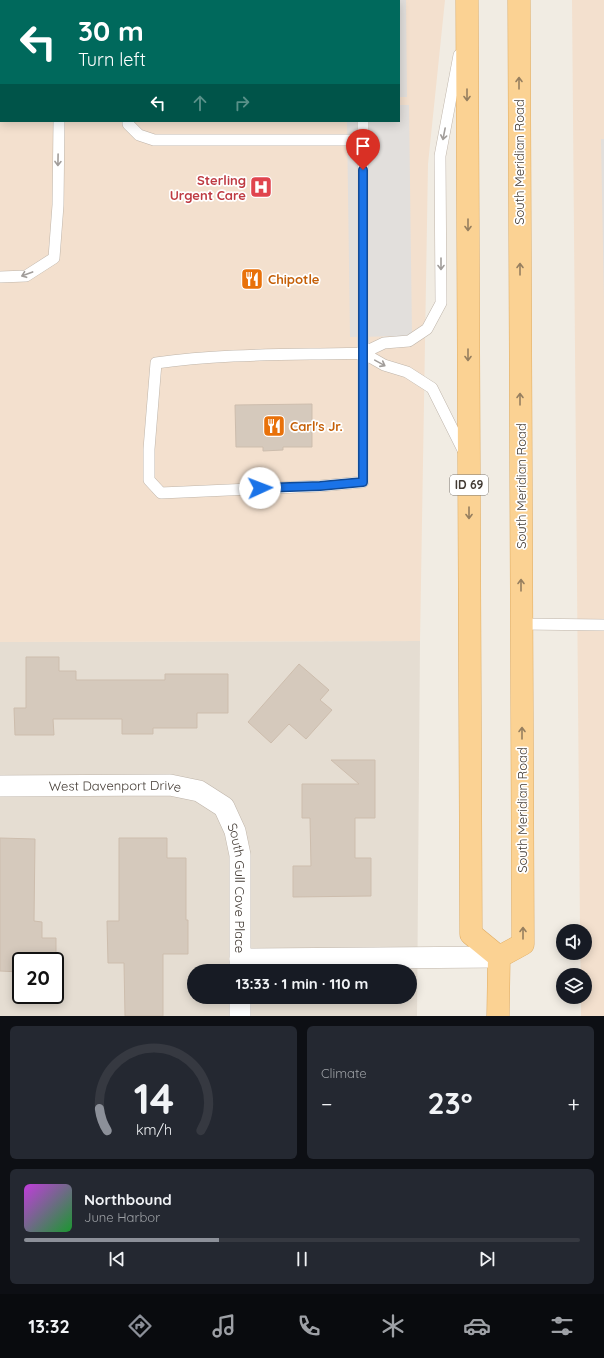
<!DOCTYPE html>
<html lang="en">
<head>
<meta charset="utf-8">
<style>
	body { margin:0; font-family:Quicksand,sans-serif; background:#242831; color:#f1f3f6; height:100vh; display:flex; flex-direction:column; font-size:15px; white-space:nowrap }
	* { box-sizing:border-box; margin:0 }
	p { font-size:13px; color:#9ea1a6 }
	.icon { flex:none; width:22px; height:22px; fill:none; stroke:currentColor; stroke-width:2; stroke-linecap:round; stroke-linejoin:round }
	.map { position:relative; height:1016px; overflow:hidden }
	.details { display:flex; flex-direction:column; gap:10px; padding:10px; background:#0d0f14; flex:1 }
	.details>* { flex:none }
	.guide { position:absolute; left:0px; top:0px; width:400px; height:122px; box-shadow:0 2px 10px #0003; background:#00695c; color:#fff; overflow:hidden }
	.buttons { position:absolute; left:556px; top:924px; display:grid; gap:8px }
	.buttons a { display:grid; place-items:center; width:36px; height:36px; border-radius:50%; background:#171b24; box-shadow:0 2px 10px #0003; font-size:20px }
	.speed { position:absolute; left:12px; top:952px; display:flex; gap:8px; font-size:20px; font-weight:700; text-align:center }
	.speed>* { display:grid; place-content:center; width:52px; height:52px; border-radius:50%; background:#171b24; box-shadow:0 2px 10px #0003; line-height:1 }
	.speed .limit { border:2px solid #111; border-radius:6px; background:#fff; color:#111 }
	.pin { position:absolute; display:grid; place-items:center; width:34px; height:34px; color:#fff; margin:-41px -17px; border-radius:50% 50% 50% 0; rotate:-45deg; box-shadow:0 0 4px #0007 }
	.pin .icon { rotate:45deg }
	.me { position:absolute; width:44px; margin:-22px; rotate:88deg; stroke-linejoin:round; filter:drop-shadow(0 0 3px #0008) }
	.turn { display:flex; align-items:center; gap:14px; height:84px; padding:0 12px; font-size:18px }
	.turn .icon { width:52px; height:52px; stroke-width:2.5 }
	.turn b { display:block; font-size:28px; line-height:34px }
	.lanes { display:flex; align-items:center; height:38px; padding:0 12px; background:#0003; justify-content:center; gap:20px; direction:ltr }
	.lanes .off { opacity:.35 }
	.big { font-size:30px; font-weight:700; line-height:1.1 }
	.details .card { flex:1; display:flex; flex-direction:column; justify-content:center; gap:6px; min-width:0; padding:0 14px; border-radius:6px; background:#242831 }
	.details .dial { align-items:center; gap:0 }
	.dial svg { height:104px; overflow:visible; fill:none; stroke:#363941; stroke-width:7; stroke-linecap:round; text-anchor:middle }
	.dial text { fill:#f1f3f6; stroke:none }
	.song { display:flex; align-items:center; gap:12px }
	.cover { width:48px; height:48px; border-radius:6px; background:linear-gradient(135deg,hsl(290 70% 55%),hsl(130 70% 35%)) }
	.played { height:4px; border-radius:2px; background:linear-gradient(90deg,#8c9099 35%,#363941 35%) }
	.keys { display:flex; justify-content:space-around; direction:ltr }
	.heat { display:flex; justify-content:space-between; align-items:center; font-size:22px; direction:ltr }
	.details .tiles { flex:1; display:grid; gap:10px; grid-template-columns:1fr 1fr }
	.card:last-child { grid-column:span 2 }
	.trip { position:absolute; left:187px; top:964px; width:230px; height:40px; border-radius:20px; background:#171b24; box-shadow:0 2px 10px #0003; font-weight:700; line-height:40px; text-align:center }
	.menu { display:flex; height:64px; justify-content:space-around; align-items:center; background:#090b0e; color:#9ea1a6 }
	.menu .icon { width:28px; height:28px }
	.menu .current { color:#8c9099 }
	.menu b { font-size:18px; color:#f1f3f6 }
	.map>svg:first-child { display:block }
</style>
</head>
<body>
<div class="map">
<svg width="604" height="1016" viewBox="0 0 604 1016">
	<rect width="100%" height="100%" fill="#f1ece3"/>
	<path fill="#e5ddd2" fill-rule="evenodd" d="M420,641l-3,375h-417v-374zM21,961h34v34h-34zM194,971h216v26h-216z"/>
	<path fill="#f3e0ce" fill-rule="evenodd" d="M0,0h445l-17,164 -8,477 -420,1zM1,1h398v120h-398z
		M572,0h32v1016h-23v-19h4v-22h-4l-1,-22h5v-22h-5z"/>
	<path fill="#e2dfdc" d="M324,0h82l1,97h-8v-96z
		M399,105h10l3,231 -62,1 -3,-216h52z
		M601,139h3v166z"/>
	<path fill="#d5c9bc" stroke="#cdbdad" d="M312,404v43h-29v3l-20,1v-4h-27l-1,-42z
		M26,657h33v14h17v9h89v-6h63v39h-31v15h-44v6h-31v-15h-69l1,16h-39l-1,-27h12z
		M299,664l30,26 -9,10 12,10 -26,29 -17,-15 -18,19 -23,-21z
		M331,760h44v58h-20v40h16v38l-78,1v-31h18l-1,-48h-8v-34h57z
		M0,838l35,1 -1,82 8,1v16h14v35l-1,-12h-34v11l-21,-1z
		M119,838h48v20h19v62h2v34h-25v62h-38l-1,-53h-16l-1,-42h12z"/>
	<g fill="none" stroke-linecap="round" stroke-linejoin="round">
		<g stroke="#bfb5aa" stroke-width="12">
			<path id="service" d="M127,0v1
				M61,1v-1
				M364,1v-1
				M459,55l-19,101 1,147 -14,26 -18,12 -25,2 -21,10 21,12 23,7 25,16 32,64
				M128,121v3l11,11 15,5h209
				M0,277l26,-1 28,-18 4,-53 1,-84
				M363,353c-69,2 -139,0 -207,10l-7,86v31l12,13 159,-7 43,-4v-361
				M521,624l83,1"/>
		</g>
		<g stroke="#bfb5aa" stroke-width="22">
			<g id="minor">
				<path id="s1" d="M0,786l170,-1 29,6 25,16 11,24 5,24v116"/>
				<path d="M240,959l259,-2"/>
				<path d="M240,997v19"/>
			</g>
		</g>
		<g stroke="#dfac63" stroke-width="23">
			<path id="primary" d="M467,0l4,934 28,23
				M499,957l24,-13 -4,-944
				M498,1016l1,-59"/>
		</g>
		<use href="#service" stroke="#fff" stroke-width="11"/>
		<use href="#minor" stroke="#fff" stroke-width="21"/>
		<use href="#primary" stroke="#fbd293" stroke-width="22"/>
	</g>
	<defs><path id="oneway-shaft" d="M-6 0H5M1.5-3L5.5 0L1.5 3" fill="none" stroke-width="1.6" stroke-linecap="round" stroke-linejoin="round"/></defs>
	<g stroke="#967f5f">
		<use href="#oneway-shaft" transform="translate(519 83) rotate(-90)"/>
		<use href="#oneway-shaft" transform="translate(467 95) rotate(90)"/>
		<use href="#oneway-shaft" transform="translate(468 225) rotate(90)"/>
		<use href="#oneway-shaft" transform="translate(520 269) rotate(-90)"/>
		<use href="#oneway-shaft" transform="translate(468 355) rotate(90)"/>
		<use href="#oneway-shaft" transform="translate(520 399) rotate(-90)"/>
		<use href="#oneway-shaft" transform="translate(469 513) rotate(90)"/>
		<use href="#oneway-shaft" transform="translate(521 585) rotate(-90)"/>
		<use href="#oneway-shaft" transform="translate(522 733) rotate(-90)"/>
		<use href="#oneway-shaft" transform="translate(523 933) rotate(-90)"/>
	</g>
	<g stroke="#a19d9a">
		<use href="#oneway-shaft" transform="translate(444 134) rotate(101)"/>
		<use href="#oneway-shaft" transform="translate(58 160) rotate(91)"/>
		<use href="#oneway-shaft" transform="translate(441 264) rotate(90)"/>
		<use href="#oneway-shaft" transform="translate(27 274) rotate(160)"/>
		<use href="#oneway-shaft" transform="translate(380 363) rotate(29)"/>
	</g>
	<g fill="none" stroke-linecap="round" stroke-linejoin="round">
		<g stroke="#114b97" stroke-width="10">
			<path id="route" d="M260,488l60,-2 43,-4v-312"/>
		</g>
		<use href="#route" stroke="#1a73e8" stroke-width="7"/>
	</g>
	<defs>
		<g id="hospital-square" transform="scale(1.15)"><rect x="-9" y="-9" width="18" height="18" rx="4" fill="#e0444e" stroke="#fff"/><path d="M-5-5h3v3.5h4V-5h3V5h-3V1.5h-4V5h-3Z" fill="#fff"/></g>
		<g id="restaurant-square" transform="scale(1.15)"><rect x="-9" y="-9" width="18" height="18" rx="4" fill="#e8710a" stroke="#fff"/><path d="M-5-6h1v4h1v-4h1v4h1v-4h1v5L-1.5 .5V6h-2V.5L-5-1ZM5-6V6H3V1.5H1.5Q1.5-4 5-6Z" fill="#fff"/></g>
	</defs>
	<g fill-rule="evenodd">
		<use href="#hospital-square" x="261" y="187"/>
		<use href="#restaurant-square" x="252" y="279"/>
		<use href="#restaurant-square" x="274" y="426"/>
	</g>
	<g text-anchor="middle" stroke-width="3.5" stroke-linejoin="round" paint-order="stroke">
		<rect fill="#fff" stroke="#7b7671" stroke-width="1" x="450" y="475" width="38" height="20" rx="3"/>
		<g font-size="12" font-weight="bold" fill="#433b34">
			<text x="469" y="489">ID 69</text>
		</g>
		<g font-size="13" fill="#433b34" stroke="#fff">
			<text transform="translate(519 162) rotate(-90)" y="5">South Meridian Road</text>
			<text transform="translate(521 486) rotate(-90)" y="5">South Meridian Road</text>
			<text dy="5" stroke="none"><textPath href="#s1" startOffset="115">West Davenport Drive</textPath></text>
			<text transform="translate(522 810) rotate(-90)" y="5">South Meridian Road</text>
			<text dy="5" stroke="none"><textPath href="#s1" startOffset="313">South Gull Cove Place</textPath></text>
		</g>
		<g font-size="13" font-weight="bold" fill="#be3a42" stroke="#fff" text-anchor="end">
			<text x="246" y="185">Sterling<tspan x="246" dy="15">Urgent Care</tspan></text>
		</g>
		<g font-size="13" font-weight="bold" fill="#c56008" stroke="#fff" text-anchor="start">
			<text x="268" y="284">Chipotle</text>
			<text x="290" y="431">Carl's Jr.</text>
		</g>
	</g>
</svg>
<div class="buttons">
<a><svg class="icon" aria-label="sound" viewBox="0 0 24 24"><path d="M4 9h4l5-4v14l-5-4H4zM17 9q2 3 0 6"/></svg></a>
<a><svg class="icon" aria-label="layers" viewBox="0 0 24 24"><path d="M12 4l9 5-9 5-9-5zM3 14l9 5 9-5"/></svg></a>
</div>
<div class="speed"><div class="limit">20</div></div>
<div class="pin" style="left:363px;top:170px;background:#d93025"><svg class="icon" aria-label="arrive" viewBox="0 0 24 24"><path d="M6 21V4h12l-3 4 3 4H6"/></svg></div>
<svg class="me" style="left:260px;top:488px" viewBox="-20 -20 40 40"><circle r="19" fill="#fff"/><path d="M0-13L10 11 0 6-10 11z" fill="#1a73e8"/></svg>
<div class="trip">13:33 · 1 min · 110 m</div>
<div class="guide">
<div class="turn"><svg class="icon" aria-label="left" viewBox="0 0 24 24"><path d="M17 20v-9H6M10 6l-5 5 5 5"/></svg><div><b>30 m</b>Turn left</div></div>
<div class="lanes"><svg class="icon" aria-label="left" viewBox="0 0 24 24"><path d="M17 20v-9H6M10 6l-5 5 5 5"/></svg><svg class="icon off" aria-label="ahead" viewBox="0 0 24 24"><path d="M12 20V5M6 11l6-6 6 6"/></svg><svg class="icon off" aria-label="right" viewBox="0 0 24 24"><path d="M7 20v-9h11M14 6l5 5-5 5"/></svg></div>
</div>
</div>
<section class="details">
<div class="tiles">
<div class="card dial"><svg viewBox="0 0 100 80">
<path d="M14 69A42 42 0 1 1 86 69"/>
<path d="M14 69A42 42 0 0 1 8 52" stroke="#8c9099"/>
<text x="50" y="56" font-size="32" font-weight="700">14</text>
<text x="50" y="72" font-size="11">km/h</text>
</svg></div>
<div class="card"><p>Climate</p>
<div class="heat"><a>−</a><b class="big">23°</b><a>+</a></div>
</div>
<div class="card">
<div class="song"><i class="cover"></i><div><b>Northbound</b><p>June Harbor</p></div></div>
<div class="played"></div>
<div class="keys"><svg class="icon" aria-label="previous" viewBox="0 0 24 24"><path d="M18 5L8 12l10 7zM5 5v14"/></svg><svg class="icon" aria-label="pause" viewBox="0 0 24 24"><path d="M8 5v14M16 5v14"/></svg><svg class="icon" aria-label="next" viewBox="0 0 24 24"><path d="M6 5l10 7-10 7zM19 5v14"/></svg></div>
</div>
</div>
</section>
<nav class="menu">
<b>13:32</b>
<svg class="icon current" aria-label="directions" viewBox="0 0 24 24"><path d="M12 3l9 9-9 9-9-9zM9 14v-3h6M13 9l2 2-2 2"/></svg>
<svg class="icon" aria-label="music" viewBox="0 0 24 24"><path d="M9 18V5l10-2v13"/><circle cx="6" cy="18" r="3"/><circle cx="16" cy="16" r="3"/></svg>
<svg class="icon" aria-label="phone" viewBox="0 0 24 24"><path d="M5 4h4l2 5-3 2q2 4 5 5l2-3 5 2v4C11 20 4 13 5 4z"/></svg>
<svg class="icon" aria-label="climate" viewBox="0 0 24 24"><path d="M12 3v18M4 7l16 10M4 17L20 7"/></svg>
<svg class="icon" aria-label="car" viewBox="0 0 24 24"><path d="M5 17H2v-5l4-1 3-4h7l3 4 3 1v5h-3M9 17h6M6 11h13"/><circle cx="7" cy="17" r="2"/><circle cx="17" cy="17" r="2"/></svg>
<svg class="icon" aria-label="filters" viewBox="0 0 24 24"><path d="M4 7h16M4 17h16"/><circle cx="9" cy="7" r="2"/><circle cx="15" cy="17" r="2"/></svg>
</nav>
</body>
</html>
